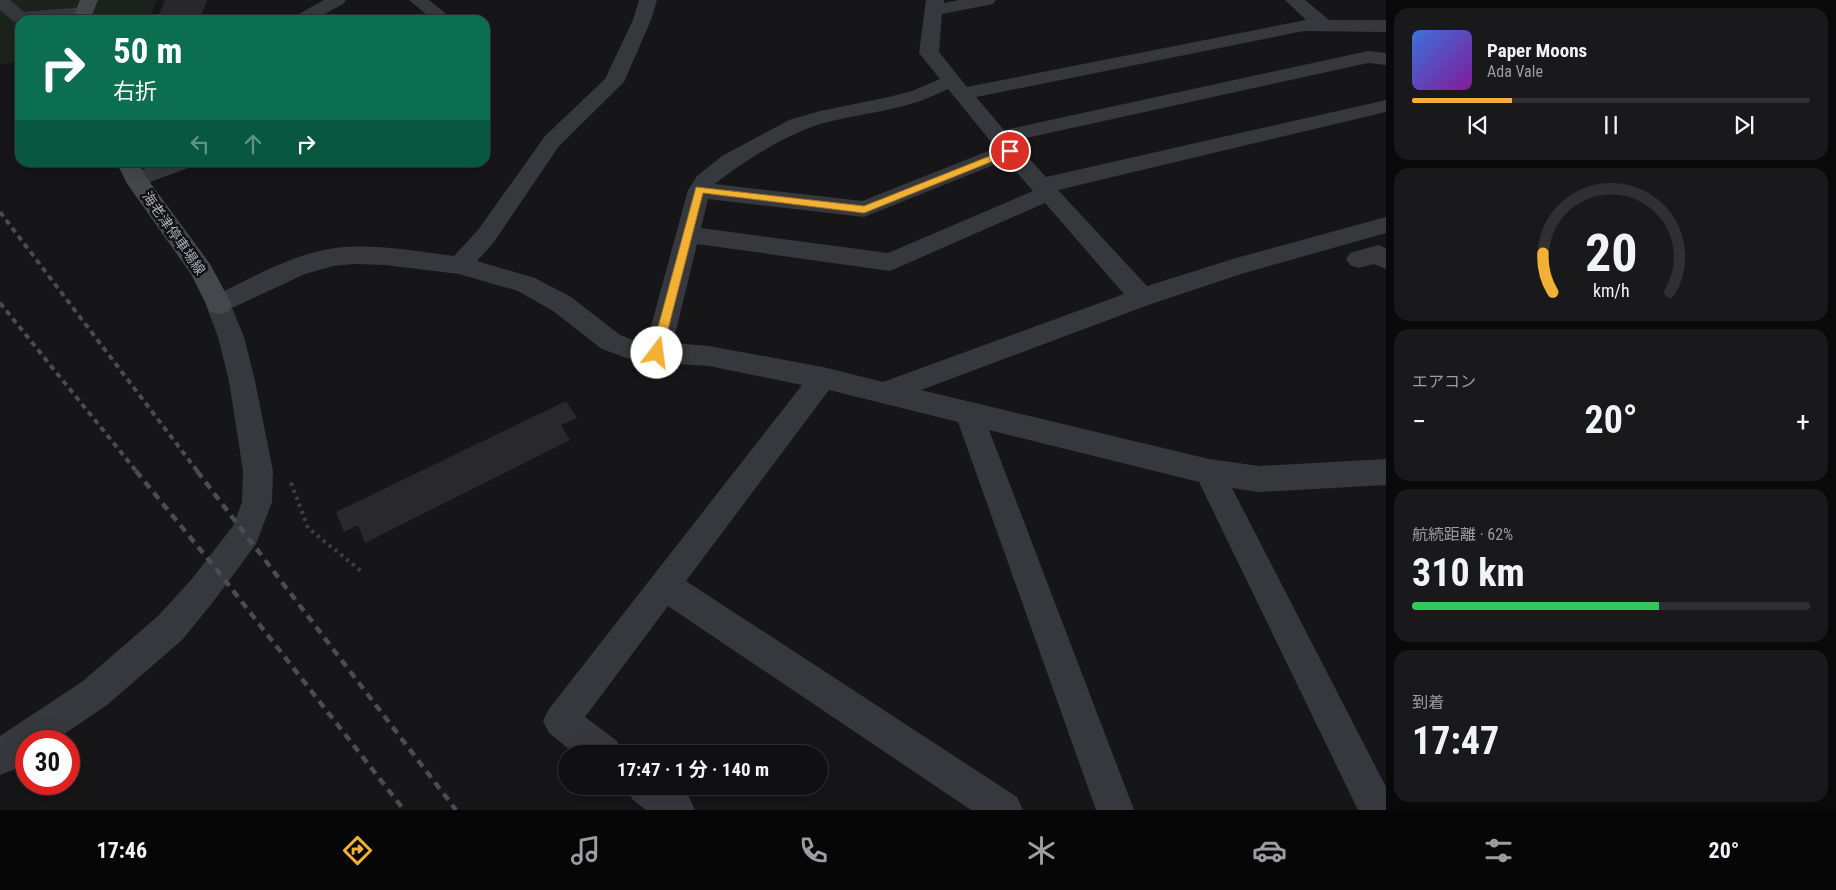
<!DOCTYPE html>
<html lang="ja">
<head>
<meta charset="utf-8">
<style>
	body { margin:0; font-family:"Roboto Condensed","Noto Sans JP",sans-serif; background:#19191b; color:#f1f3f6; height:100vh; display:flex; flex-direction:column; font-size:19px; white-space:nowrap }
	* { box-sizing:border-box; margin:0 }
	p { font-size:16px; color:#9c9d9f }
	.icon { flex:none; width:28px; height:28px; fill:none; stroke:currentColor; stroke-width:2; stroke-linecap:round; stroke-linejoin:round }
	.map { position:relative; flex:1; overflow:hidden }
	.sheet { display:flex; flex-direction:column; gap:8px; padding:8px; background:#09090a; width:450px }
	.sheet>* { flex:none }
	.guide { position:absolute; left:15px; top:15px; width:475px; height:152px; border-radius:15px; box-shadow:0 5px 20px #0002,0 0 0 1px #303032; background:#0b6e4f; color:#fff; overflow:hidden }
	.speed { position:absolute; left:15px; top:730px; display:flex; gap:10px; font-size:25px; font-weight:700; text-align:center }
	.speed>* { display:grid; place-content:center; width:65px; height:65px; border-radius:50%; background:#101012; box-shadow:0 5px 20px #0002,0 0 0 1px #303032; line-height:1 }
	.speed .limit { border:8px solid #d22; background:#fff; color:#111 }
	.pin { position:absolute; display:grid; place-items:center; width:42px; height:42px; color:#fff; margin:-21px; border:2px solid #fff; border-radius:50%; box-shadow:0 1px 5px #0007 }
	.me { position:absolute; width:55px; margin:-28px; rotate:15deg; stroke-linejoin:round; filter:drop-shadow(0 0 4px #0008) }
	.turn { display:flex; align-items:center; gap:18px; height:105px; padding:0 15px; font-size:22px }
	.turn .icon { width:65px; height:65px; stroke-width:2.5 }
	.turn b { display:block; font-size:35px; line-height:42px }
	.lanes { display:flex; align-items:center; height:48px; padding:0 15px; background:#0003; justify-content:center; gap:25px; direction:ltr }
	.lanes .off { opacity:.35 }
	.big { font-size:38px; font-weight:700; line-height:1.1 }
	.sheet .tile { flex:1; display:flex; flex-direction:column; justify-content:center; gap:8px; min-width:0; padding:0 18px; border-radius:15px; background:#19191b }
	.sheet .dial { align-items:center; gap:0 }
	.dial svg { height:130px; overflow:visible; fill:none; stroke:#303032; stroke-width:7; stroke-linecap:round; text-anchor:middle }
	.dial text { fill:#f1f3f6; stroke:none }
	.song { display:flex; align-items:center; gap:15px }
	.cover { width:60px; height:60px; border-radius:8px; background:linear-gradient(135deg,hsl(220 70% 55%),hsl(290 70% 35%)) }
	.played { height:5px; border-radius:2px; background:linear-gradient(90deg,#f2b134 25%,#303032 25%) }
	.keys { display:flex; justify-content:space-around; direction:ltr }
	.heat { display:flex; justify-content:space-between; align-items:center; font-size:28px; direction:ltr }
	.charge { height:8px; border-radius:4px; background:linear-gradient(90deg,#34c759 62%,#303032 0) }
	.trip { position:absolute; left:558px; top:745px; width:270px; height:50px; border-radius:25px; background:#101012; box-shadow:0 5px 20px #0002,0 0 0 1px #303032; font-weight:700; line-height:50px; text-align:center }
	.tab-bar { display:flex; height:80px; justify-content:space-around; align-items:center; background:#060607; color:#9c9d9f }
	.tab-bar .icon { width:35px; height:35px }
	.tab-bar .selected { color:#f2b134 }
	.tab-bar b { font-size:22px; color:#f1f3f6 }
	main { display:flex; flex:1; min-height:0 }
	.map>svg:first-child { display:block }
</style>
</head>
<body>
<main>
<div class="map">
<svg width="1386" height="810" viewBox="0 0 1386 810">
	<rect width="100%" height="100%" fill="#161618"/>
	<path fill="#1c231d" d="M0,0h157l-8,20h-129v42l-20,2z"/>
	<path fill="#29292c" d="M165,0h42l-7,20h-43z
		M566,401l11,17 -16,7 9,15 -205,103 -7,-18 -14,7 -8,-20z"/>
	<g fill="none" stroke-linecap="round" stroke-linejoin="round">
		<path stroke="#3d3f44" stroke-width="4" stroke-dasharray="3 4.5" stroke-linecap="butt" d="M291,483l17,45 53,43"/>
		<path fill="#37383d" fill-rule="evenodd" d="M324,0h22l-3,4 -29,16h-22l3,-4z
			M409,0h20l25,20h-21z
			M639,0h18l-6,20 -27,62 -65,64 -65,96 -17,19 58,17 36,19 49,38 16,6h11l41,-151 9,-14 25,-20 67,-36 31,-9 69,-14 23,-6 28,-12 -21,-26 7,-53h18v3l15,-3h37l-3,4 -51,10 -3,38 28,35 339,-67 -21,-20h20l24,20h57v12l-82,-1 -328,66 28,33 364,-79 18,2v12l-18,-2 -355,78 33,36 340,-77v12l-328,78 89,96 89,-28 150,-41v16l-145,41 -90,30 -230,86 288,69 50,7 127,-7v26l-127,7 -27,-4 154,299v23h-28l-159,-328 -210,-52 145,380h-38l-138,-388 -129,-32 -143,191 331,216 6,13h-52l-303,-204 -83,111 32,24 5,13h-47l-26,-21 -6,-12 6,-12 253,-324 -93,-19 -74,-5 -33,-12 -49,-38 -35,-20 -59,-17 -74,-9 -31,-1 -21,2 -28,8 -86,40 -9,-2 -4,-7 4,-7c40,-19 81,-44 125,-50 39,-5 80,3 119,8l24,-26 67,-94 60,-57 28,-59zM948,89l48,59 -134,53 -147,-17c29,-23 73,-51 109,-61 22,-6 45,-9 67,-14 20,-4 39,-11 57,-20zM1006,160l27,31 -145,62 -187,-25 7,-29 156,18zM1045,203l79,91 -241,88 -60,-15 -114,-21 -36,-3 24,-99 193,27z
			M161,162h33l-3,5 -55,20 -8,-2 -3,-5 3,-5z
			M1378,245l8,3v21l-12,-5 -16,4 -8,-3 -4,-6 4,-6z
			M627,786h48l14,11 6,13h-49l-14,-11z"/>
		<path fill="#37383d" fill-rule="evenodd" d="M0,0h10l14,12 59,-5 6,1 3,4 -3,4c-22,5 -46,4 -69,4l-1,2 -6,-1 -13,-11z
			M219,296l9,2 16,39 11,44 18,90 -1,31 -16,42 -43,58 -31,38 -75,65 -53,36h-28v19l-13,10 -13,5v-39l83,-55 75,-65 33,-36 42,-54 9,-24 1,-31 -14,-90 -11,-44 -12,-32 4,-7z"/>
		<path fill="#45474d" fill-rule="evenodd" d="M80,0h18l-8,20h-18z
			M116,162h22l8,15 64,87 22,41 -4,7 -9,2 -9,-2 -19,-38 -63,-89z"/>
		<path stroke="#4a4c52" stroke-width="4" stroke-dasharray="5.5 4.5" stroke-linecap="butt" d="M0,212l198,260
			M0,303l137,169"/>
		<path stroke="#4a4c52" stroke-width="4.5" stroke-dasharray="8 6" stroke-linecap="butt" d="M136,471l81,99 187,240
			M197,471l259,339"/>
	</g>
	<path fill="#f2b134" stroke="#9d7322" d="M1010,148l3,1v4l-149,60 -161,-20 -41,160 -5,5 -4,-2 -2,-3 45,-166 168,19z"/>
	<g text-anchor="middle" stroke-width="5" stroke-linejoin="round" paint-order="stroke">
		<g font-size="14" fill="#a8adb8" stroke="#111113">
			<text transform="translate(174 233) rotate(55)" y="5">海老津停車場線</text>
		</g>
	</g>
</svg>
<div class="speed"><div class="limit">30</div></div>
<div class="pin" style="left:1010px;top:151px;background:#d93025"><svg class="icon" aria-label="arrive" viewBox="0 0 24 24"><path d="M6 21V4h12l-3 4 3 4H6"/></svg></div>
<svg class="me" style="left:657px;top:353px" viewBox="-20 -20 40 40"><circle r="19" fill="#fff"/><path d="M0-13L10 11 0 6-10 11z" fill="#f2b134"/></svg>
<div class="trip">17:47 · 1 分 · 140 m</div>
<div class="guide">
<div class="turn"><svg class="icon" aria-label="right" viewBox="0 0 24 24"><path d="M7 20v-9h11M14 6l5 5-5 5"/></svg><div><b>50 m</b>右折</div></div>
<div class="lanes"><svg class="icon off" aria-label="left" viewBox="0 0 24 24"><path d="M17 20v-9H6M10 6l-5 5 5 5"/></svg><svg class="icon off" aria-label="ahead" viewBox="0 0 24 24"><path d="M12 20V5M6 11l6-6 6 6"/></svg><svg class="icon" aria-label="right" viewBox="0 0 24 24"><path d="M7 20v-9h11M14 6l5 5-5 5"/></svg></div>
</div>
</div>
<section class="sheet">
<div class="tile">
<div class="song"><i class="cover"></i><div><b>Paper Moons</b><p>Ada Vale</p></div></div>
<div class="played"></div>
<div class="keys"><svg class="icon" aria-label="previous" viewBox="0 0 24 24"><path d="M18 5L8 12l10 7zM5 5v14"/></svg><svg class="icon" aria-label="pause" viewBox="0 0 24 24"><path d="M8 5v14M16 5v14"/></svg><svg class="icon" aria-label="next" viewBox="0 0 24 24"><path d="M6 5l10 7-10 7zM19 5v14"/></svg></div>
</div>
<div class="tile dial"><svg viewBox="0 0 100 80">
<path d="M14 69A42 42 0 1 1 86 69"/>
<path d="M14 69A42 42 0 0 1 8 45" stroke="#f2b134"/>
<text x="50" y="56" font-size="32" font-weight="700">20</text>
<text x="50" y="72" font-size="11">km/h</text>
</svg></div>
<div class="tile"><p>エアコン</p>
<div class="heat"><a>−</a><b class="big">20°</b><a>+</a></div>
</div>
<div class="tile"><p>航続距離 · 62%</p><b class="big">310 km</b><div class="charge"></div></div>
<div class="tile"><p>到着</p><b class="big">17:47</b></div>
</section>
</main>
<nav class="tab-bar">
<b>17:46</b>
<svg class="icon selected" aria-label="directions" viewBox="0 0 24 24"><path d="M12 3l9 9-9 9-9-9zM9 14v-3h6M13 9l2 2-2 2"/></svg>
<svg class="icon" aria-label="music" viewBox="0 0 24 24"><path d="M9 18V5l10-2v13"/><circle cx="6" cy="18" r="3"/><circle cx="16" cy="16" r="3"/></svg>
<svg class="icon" aria-label="phone" viewBox="0 0 24 24"><path d="M5 4h4l2 5-3 2q2 4 5 5l2-3 5 2v4C11 20 4 13 5 4z"/></svg>
<svg class="icon" aria-label="climate" viewBox="0 0 24 24"><path d="M12 3v18M4 7l16 10M4 17L20 7"/></svg>
<svg class="icon" aria-label="car" viewBox="0 0 24 24"><path d="M5 17H2v-5l4-1 3-4h7l3 4 3 1v5h-3M9 17h6M6 11h13"/><circle cx="7" cy="17" r="2"/><circle cx="17" cy="17" r="2"/></svg>
<svg class="icon" aria-label="filters" viewBox="0 0 24 24"><path d="M4 7h16M4 17h16"/><circle cx="9" cy="7" r="2"/><circle cx="15" cy="17" r="2"/></svg>
<b>20°</b>
</nav>
</body>
</html>
